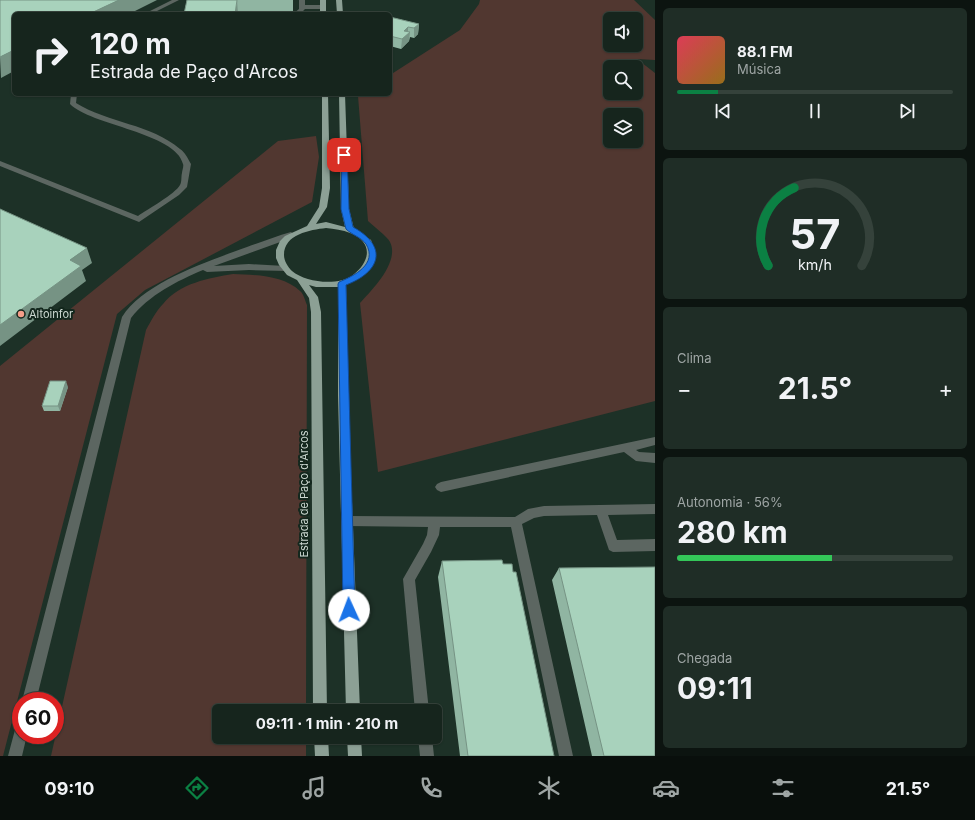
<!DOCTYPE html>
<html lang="pt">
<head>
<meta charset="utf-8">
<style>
	body { margin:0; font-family:Inter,sans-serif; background:#1f2d26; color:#f1f3f6; height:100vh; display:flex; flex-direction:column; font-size:15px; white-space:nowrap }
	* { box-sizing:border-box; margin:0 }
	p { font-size:13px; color:#9ea5a4 }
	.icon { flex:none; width:22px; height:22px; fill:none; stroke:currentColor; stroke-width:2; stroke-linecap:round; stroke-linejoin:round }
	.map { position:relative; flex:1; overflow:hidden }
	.sheet { display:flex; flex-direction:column; gap:8px; padding:8px; background:#0c1410; width:320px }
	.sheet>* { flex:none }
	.top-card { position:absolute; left:12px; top:12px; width:380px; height:84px; border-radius:6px; box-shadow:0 1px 3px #0004,0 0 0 1px #35423b; background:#16251d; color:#f1f3f6; overflow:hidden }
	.controls { position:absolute; left:603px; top:12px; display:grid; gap:8px }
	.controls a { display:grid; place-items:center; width:40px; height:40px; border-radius:6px; background:#16251d; box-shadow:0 1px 3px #0004,0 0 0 1px #35423b; font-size:20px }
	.speed { position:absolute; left:12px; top:692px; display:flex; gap:8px; font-size:20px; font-weight:700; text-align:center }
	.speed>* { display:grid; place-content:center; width:52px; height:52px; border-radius:50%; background:#16251d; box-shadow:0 1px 3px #0004,0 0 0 1px #35423b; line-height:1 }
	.speed .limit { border:6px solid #d22; background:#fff; color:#111 }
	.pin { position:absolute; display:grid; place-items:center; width:34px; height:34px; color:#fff; margin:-17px; border-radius:8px; box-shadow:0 2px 6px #0006 }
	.me { position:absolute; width:44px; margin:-22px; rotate:358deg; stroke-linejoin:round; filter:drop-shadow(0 0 3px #0008) }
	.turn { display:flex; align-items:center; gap:14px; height:84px; padding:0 12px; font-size:18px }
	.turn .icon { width:52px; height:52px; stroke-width:2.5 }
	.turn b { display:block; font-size:28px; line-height:34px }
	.big { font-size:30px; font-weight:700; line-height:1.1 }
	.sheet .widget { flex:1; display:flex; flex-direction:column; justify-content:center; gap:6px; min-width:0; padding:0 14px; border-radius:6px; background:#1f2d26 }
	.sheet .dial { align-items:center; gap:0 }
	.dial svg { height:104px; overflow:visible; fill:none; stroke:#35423b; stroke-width:7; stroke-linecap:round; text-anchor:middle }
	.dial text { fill:#f1f3f6; stroke:none }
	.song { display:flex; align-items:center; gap:12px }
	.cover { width:48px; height:48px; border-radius:6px; background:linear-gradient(135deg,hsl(350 70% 55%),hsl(40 70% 35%)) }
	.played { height:4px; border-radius:2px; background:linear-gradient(90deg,#0b8043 15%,#35423b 15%) }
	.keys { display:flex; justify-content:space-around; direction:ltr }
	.heat { display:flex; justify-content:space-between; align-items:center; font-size:22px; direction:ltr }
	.charge { height:6px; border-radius:3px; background:linear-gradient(90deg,#34c759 56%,#35423b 0) }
	.trip { position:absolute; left:212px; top:704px; width:230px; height:40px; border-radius:6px; background:#16251d; box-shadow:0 1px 3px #0004,0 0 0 1px #35423b; font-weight:700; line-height:40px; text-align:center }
	.tab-bar { display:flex; height:64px; justify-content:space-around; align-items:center; background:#090f0c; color:#9ea5a4 }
	.tab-bar .icon { width:28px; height:28px }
	.tab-bar .current { color:#0b8043 }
	.tab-bar b { font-size:18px; color:#f1f3f6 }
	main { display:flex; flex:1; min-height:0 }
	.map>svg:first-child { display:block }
</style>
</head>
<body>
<main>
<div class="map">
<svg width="655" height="756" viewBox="0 0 655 756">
	<rect width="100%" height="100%" fill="#1d3127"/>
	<path fill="#513730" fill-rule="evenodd" d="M480,0h154l21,20v40l-18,-1 18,14v328l-277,71 -18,-169c12,-13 40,-41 30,-61 -3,-6 -17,-16 -22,-21l-10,-125 3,-2h29v-19l70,-45 19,-26zM610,19h26v26h-26zM610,67h26v26h-26zM610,115h26v26h-26z
		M316,136l3,21 -7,45 -167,88 -28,24 -114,442h-3v-390l278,-225z
		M233,274c22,1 50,1 67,17 4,3 5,10 7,14l-1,406h-87v26h87v19h-255l95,-426c5,-9 10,-19 17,-26 17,-21 46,-26 70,-30z"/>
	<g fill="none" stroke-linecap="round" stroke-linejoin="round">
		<path fill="#5c6661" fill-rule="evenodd" d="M172,0h7l-28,14h-7z
			M299,0h6v5h18l3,2 -3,2h-18l-5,5h-7l6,-5z
			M71,94h6l-1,9c32,20 75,21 104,46 5,3 8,10 11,15l-4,23 -8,8 -40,27 -139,-56v-5l138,55c10,-7 37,-22 42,-31 2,-3 1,-9 2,-12 0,-2 2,-7 1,-9 -7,-31 -93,-39 -113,-60z
			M291,232l4,3 -1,2 -80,29 35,-2 36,2 4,3 -1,2 -39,-1 -42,2 -4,-2c-26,11 -54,25 -72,48l-95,383h-14l100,-384c22,-35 87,-56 125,-70 15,-5 29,-11 44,-15z
			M655,437v8l-19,5 3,2 16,1v10l-19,-2 -12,-9 -183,40 -4,-2 -2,-3 2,-3 4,-2z
			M655,504v10l-47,1 9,25 38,-1v12l-42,1 -4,-2 -12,-35 -53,1 -10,2 -12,6 51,232h-14l-48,-229h-71l-1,8 -8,17 -16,28 14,131h-14l-12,-132 20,-35 4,-9 1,-8 -81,-1 -4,-1 -2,-4 2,-4 4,-1 168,1 13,-8 16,-3z
			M21,724v11h6l-5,21h-14l8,-30z
			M418,737h14l2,19h-14z"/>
		<path fill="#8ca095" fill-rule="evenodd" d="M320,0h6v14h-6z
			M336,0h6l1,14h-6z
			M322,94h6l2,94 -3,19 -11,17 10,-2 19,5 -4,-18 -2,-115h6l4,115 5,20 17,11 5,14c-6,18 -12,24 -30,30l2,112 12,315h-14l-8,-315v-109h-22l-7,-2 9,12 3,15 6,399h-14l-2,-399 -2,-14 -12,-18 -10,-5 -8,-10 -3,-7v-8l4,-9 5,-5 22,-10 12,-19 3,-19zM326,228c8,1 17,2 24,5 23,9 21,28 3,42 -14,11 -47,8 -61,-4 -4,-4 -8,-10 -8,-16 0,-21 26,-25 42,-27z
			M314,737h14l1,19h-14z
			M347,737h14l1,19h-14z"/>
	</g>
	<path fill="#90b5a2" d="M187,0h106v14h-109z
		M390,17l29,7 -1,10 -4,4 -4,-1 -1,4 -8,8 -11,-3z
		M68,387l-8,24h-16l-2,-5z
		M442,561l112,195h-94l-22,-179z
		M559,568l96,188h-63l-40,-176z"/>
	<path fill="#769384" d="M119,0h38l-28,14h-40z
		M237,0l1,14h-3z
		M419,24l-1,10 -4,4v-10z
		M408,27v7l2,-2 -1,9 -8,8 1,-10 2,-8z
		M14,50v21l-13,7 -1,-21z
		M87,248l5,15 -10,7 4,11 -86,65v-21l70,-65z
		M66,381l2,6 -8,24 -2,-5z"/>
	<path fill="#a8d2bc" stroke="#769384" d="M0,0h119l-30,14h-75v36l-14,7z
		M187,0h50l-2,14h-51z
		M390,17l29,7 -5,4 -6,-1 -4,4 6,1 -8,7 -12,-3z
		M0,209l87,39 -17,12 11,6 -81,59z
		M50,381h16l-8,25h-16z
		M502,560l1,4h9l1,8h3l38,184h-86l-26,-195z
		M655,567v189h-51l-45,-188z"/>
	<path fill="#1a73e8" stroke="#114b97" d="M342,153l5,2 2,54 4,18c36,20 27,45 -7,58l9,325 -2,5 -4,1 -4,-1 -2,-5 -5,-326 1,-2c15,-6 39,-18 27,-38 -5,-7 -14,-9 -20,-15l-5,-20z"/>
	<circle fill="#f49e89" stroke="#13271d" stroke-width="1.5" cx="21" cy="314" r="4"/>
	<g text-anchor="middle" stroke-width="4" stroke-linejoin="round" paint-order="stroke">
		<g font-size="11" fill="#ccd8d1" stroke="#13271d" text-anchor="start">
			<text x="29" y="318">Altoinfor</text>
		</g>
		<g font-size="11" fill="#ccd8d1" stroke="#13271d">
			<text transform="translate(304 494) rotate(-90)" y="4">Estrada de Paço d'Arcos</text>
		</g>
	</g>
</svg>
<div class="controls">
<a><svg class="icon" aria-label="sound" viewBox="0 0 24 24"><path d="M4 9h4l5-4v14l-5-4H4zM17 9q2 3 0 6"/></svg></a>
<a><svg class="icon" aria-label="search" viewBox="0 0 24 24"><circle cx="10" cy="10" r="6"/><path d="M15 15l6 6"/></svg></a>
<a><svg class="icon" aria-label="layers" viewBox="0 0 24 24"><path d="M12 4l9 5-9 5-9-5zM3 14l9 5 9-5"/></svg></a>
</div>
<div class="speed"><div class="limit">60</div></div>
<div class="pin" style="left:344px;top:155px;background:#d93025"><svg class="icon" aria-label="arrive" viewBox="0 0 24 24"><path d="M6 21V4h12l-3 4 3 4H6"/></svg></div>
<svg class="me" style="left:349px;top:610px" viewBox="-20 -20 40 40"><circle r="19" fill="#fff"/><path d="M0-13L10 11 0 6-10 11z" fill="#1a73e8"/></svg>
<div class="trip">09:11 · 1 min · 210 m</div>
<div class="top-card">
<div class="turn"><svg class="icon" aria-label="right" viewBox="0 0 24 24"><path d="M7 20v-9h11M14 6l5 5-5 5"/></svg><div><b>120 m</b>Estrada de Paço d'Arcos</div></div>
</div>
</div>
<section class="sheet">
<div class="widget">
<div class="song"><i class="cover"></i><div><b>88.1 FM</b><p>Música</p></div></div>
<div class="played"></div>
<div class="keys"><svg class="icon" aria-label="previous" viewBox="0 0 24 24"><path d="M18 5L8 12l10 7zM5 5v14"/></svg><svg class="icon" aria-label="pause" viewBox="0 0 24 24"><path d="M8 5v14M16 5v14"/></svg><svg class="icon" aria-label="next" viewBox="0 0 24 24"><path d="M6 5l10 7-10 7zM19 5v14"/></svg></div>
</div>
<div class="widget dial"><svg viewBox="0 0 100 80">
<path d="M14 69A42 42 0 1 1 86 69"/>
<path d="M14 69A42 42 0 0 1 34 9" stroke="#0b8043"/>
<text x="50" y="56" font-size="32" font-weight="700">57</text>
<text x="50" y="72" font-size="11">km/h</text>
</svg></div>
<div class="widget"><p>Clima</p>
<div class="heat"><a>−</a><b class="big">21.5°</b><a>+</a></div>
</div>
<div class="widget"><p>Autonomia · 56%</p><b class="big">280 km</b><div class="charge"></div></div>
<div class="widget"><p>Chegada</p><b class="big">09:11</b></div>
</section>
</main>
<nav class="tab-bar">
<b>09:10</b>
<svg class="icon current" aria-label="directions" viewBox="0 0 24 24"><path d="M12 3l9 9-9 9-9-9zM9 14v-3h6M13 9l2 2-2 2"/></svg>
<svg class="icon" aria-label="music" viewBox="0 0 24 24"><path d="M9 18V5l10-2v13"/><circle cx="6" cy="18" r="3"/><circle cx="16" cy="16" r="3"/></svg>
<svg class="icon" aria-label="phone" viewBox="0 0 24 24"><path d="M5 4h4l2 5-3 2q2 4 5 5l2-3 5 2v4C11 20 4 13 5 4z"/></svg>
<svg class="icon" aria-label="climate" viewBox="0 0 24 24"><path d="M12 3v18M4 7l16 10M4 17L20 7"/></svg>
<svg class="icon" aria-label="car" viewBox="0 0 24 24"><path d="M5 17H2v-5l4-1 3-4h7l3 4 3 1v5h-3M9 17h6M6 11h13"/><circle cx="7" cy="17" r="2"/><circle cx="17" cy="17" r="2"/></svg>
<svg class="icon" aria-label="filters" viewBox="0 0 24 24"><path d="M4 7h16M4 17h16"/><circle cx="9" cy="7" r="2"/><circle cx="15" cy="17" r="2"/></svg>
<b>21.5°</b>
</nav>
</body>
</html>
